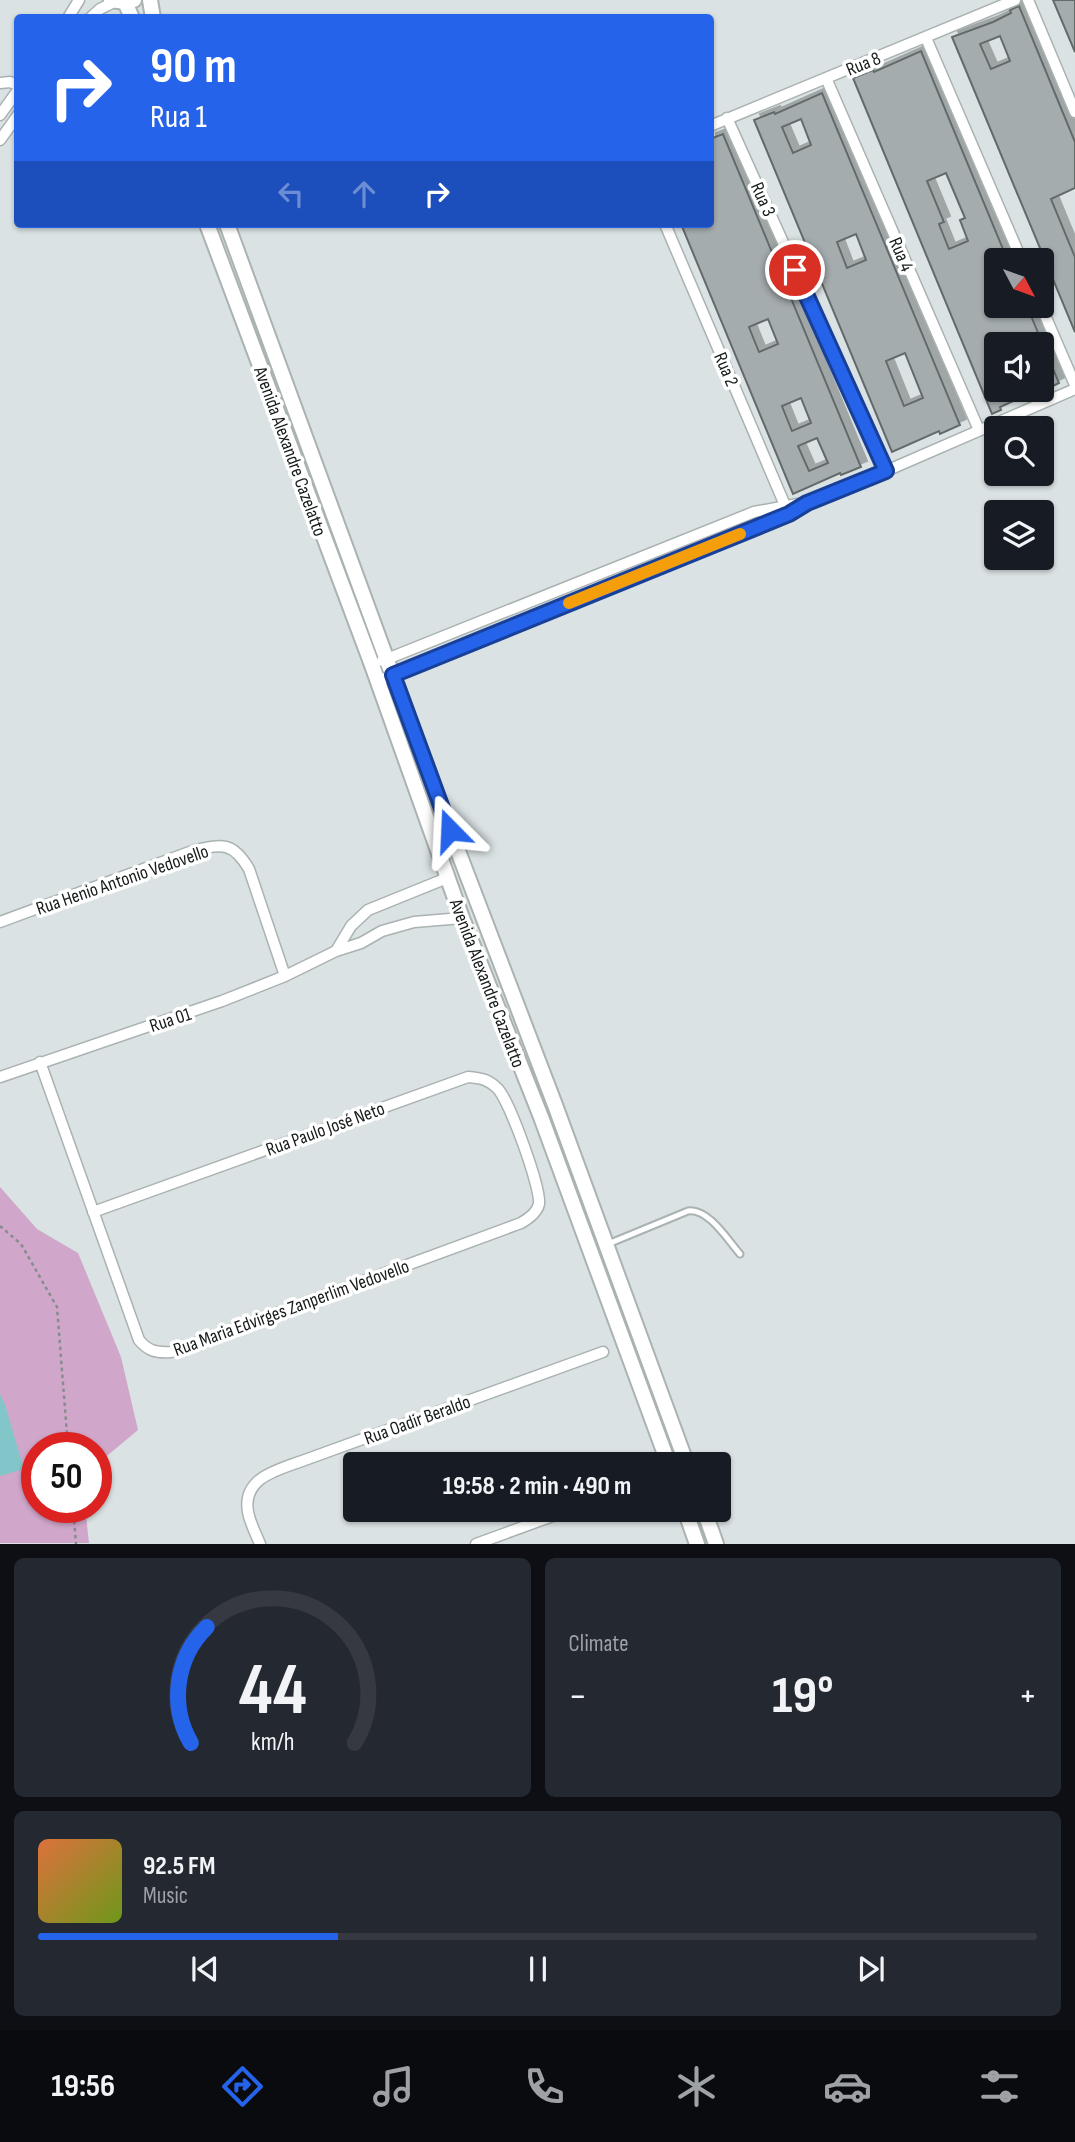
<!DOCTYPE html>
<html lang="en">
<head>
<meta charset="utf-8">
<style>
	body { margin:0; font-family:"Sofia Sans Condensed",sans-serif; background:#242831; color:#f1f3f6; height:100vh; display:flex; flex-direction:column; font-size:26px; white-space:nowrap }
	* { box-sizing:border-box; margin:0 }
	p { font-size:23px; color:#9ea1a6 }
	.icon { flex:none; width:38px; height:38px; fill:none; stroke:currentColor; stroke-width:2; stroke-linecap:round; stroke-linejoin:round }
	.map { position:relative; height:1544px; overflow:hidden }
	.details { display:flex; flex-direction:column; gap:14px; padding:14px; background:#0d0f14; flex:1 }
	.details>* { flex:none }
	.top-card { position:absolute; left:14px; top:14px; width:700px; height:214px; border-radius:7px; box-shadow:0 2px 5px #0004; background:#2563eb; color:#fff; overflow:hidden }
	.needle { width:46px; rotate:131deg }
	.tools { position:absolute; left:984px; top:248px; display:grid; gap:14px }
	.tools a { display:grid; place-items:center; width:70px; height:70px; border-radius:7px; background:#171b24; box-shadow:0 2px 5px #0004; font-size:35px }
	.speed { position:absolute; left:21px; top:1432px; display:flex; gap:14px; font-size:35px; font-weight:700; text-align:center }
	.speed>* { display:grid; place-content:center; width:91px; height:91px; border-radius:50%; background:#171b24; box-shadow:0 2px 5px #0004; line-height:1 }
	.speed .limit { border:10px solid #d22; background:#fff; color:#111 }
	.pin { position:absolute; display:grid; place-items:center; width:60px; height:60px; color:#fff; margin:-30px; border:4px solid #fff; border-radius:50%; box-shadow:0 2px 7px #0007 }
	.me { position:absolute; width:77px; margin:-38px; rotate:339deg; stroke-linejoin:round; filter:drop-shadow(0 0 5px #0008) }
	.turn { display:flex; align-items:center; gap:24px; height:147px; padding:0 21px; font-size:32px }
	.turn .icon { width:91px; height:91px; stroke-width:2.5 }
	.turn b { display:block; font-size:49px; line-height:60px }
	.lanes { display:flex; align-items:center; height:66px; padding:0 21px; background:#0003; justify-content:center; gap:35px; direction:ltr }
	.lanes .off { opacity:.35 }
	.big { font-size:52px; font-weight:700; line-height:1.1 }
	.details .tile { flex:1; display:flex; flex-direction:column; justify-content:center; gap:10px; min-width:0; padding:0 24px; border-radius:10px; background:#242831 }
	.details .dial { align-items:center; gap:0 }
	.dial svg { height:182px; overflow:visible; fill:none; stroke:#363941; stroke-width:7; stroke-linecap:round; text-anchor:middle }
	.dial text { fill:#f1f3f6; stroke:none }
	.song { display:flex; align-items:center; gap:21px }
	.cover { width:84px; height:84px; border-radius:10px; background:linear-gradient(135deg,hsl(20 70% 55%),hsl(80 70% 35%)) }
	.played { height:7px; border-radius:4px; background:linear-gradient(90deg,#2563eb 30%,#363941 30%) }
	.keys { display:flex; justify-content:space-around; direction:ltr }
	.heat { display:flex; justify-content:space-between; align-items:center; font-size:38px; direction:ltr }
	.details .tiles { flex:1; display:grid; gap:14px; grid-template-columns:1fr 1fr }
	.tile:last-child { grid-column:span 2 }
	.trip { position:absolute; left:343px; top:1452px; width:388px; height:70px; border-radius:7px; background:#171b24; box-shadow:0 2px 5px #0004; font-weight:700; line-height:70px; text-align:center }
	.tabs { display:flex; height:112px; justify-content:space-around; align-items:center; background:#090b0e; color:#9ea1a6 }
	.tabs .icon { width:49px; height:49px }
	.tabs .selected { color:#2563eb }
	.tabs b { font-size:32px; color:#f1f3f6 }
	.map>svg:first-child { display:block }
</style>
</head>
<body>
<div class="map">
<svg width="1075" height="1544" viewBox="0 0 1075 1544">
	<defs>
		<filter id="shadow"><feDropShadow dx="6" dy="-6" stdDeviation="0" flood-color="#0004"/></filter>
	</defs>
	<rect width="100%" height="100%" fill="#dae2e3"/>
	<path fill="#d0a7ca" d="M0,1187l37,42 41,24 43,104 17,73 -42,35v-18h-59v60h48l4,36h-89z"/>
	<path fill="#83c6ca" d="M0,1394l5,11 19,64 -24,7z"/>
	<path fill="#a5acad" stroke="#636a6b" stroke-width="2" fill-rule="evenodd" filter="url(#shadow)" d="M1053,0h22v52z
		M1019,6l56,136v46l-24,11 24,58v75l-123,-295 41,-15 18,-9 -1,-3zM1000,36l10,25 -19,8 -11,-25z
		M921,51l87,210h-12v45h31l32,77 -14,7 -1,-3 -3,1v-43h-45v45h18l4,9 -18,8 1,3 -9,4 -139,-336 20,-8 1,2zM946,173l19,45 -5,2 8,21 -19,8 -10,-25 5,-2 -17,-41z
		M822,93l138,332 -20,9 -1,-3 -47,21 -138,-332 20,-8 1,2zM801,119l10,26 -18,8 -11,-26zM856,234l10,26 -19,8 -10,-26zM905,353l18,45 -19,8 -18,-45z
		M723,134l138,333 -20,8 -1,-2 -47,21 -112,-270h29v-85zM768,319l10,25 -19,8 -10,-25zM801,398l10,25 -19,8 -10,-25zM817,438l11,25 -19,8 -11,-25z"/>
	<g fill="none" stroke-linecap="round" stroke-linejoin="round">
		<g stroke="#aab2b2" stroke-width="9">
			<path id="lane" d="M608,1244l80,-33c20,-3 39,28 52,43"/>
		</g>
		<g stroke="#aab2b2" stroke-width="13">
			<path id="street" d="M1028,0l47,112
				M68,18l11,-18
				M90,18l10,-9 14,-7
				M926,38l96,223
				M826,78l153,352
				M0,83l10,-1 8,3
				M0,115l18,-25
				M727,118l159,353
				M710,126l305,-126
				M0,140l18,-25
				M665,224l122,286
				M1041,306l34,79
				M382,661l372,-149 49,-9
				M377,681l34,-12 137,-58 241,-97 18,-11 79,-32 189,-82
				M0,922l195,-72c28,-6 38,-8 54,19l36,107
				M336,951l15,-25 17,-16 79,-32
				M40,1062l99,278c9,11 17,13 32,12l350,-129c7,-4 16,-10 18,-19 2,-16 -30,-105 -42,-116 -9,-9 -17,-10 -29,-11l-375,135
				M0,1077l222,-76 63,-25 51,-25 25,-8 21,-12 32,-9 48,-4
				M260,1544c-4,-10 -10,-21 -12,-32 -6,-34 29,-42 54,-51l301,-109
				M476,1544l93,-34"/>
		</g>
		<g stroke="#aab2b2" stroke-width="18">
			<path id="secondary" d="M111,0l14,2 9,-2
				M150,0l3,18
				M125,2l7,16
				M207,224l165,441 90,253 79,199 128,348
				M227,224l205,559 123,322 132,360
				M685,1510l12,34
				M704,1510l12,34"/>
		</g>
		<path stroke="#878d8d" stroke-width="2.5" stroke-dasharray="3.5 3.5" stroke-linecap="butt" d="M0,1226l21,18 36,63 11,140
			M73,1507l3,37"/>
		<use href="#lane" stroke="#fff" stroke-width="5"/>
		<use href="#street" stroke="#fff" stroke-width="10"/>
		<use href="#secondary" stroke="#fff" stroke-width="14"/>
	</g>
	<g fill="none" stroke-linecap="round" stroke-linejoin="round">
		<g stroke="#184099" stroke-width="18">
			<path id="route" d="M450,830l-57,-155 396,-161 18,-11 79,-32 -91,-201"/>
		</g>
		<use href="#route" stroke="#2563eb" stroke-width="12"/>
		<path stroke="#f59e0b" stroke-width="12" d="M569,603l171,-69"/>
	</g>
	<g text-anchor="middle" stroke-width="7" stroke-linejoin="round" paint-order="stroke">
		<g font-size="19" fill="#171a1a" stroke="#fff">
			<text transform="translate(863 63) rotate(-22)" y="7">Rua 8</text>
			<text transform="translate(764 199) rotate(66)" y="7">Rua 3</text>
			<text transform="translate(902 254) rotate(67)" y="7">Rua 4</text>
			<text transform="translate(727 369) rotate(67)" y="7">Rua 2</text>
			<text transform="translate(291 451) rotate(70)" y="7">Avenida Alexandre Cazelatto</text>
			<text transform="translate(122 879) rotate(-19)" y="7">Rua Henio Antonio Vedovello</text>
			<text transform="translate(488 983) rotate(69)" y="7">Avenida Alexandre Cazelatto</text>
			<text transform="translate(170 1019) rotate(-18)" y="7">Rua 01</text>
			<text transform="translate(325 1128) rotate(-20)" y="7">Rua Paulo José Neto</text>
			<text transform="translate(291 1307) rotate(-20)" y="7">Rua Maria Edvirges Zanperlim Vedovello</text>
			<text transform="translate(417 1419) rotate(-20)" y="7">Rua Oadir Beraldo</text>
		</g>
	</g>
</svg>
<div class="tools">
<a><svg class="needle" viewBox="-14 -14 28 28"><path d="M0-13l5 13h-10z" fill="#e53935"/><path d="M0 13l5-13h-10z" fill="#9ea1a6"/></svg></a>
<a><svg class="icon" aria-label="sound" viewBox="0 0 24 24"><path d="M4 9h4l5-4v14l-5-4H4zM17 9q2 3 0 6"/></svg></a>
<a><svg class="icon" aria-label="search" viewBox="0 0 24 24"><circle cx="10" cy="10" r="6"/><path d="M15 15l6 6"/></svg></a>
<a><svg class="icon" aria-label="layers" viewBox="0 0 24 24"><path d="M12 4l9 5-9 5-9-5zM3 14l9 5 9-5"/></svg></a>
</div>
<div class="speed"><div class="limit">50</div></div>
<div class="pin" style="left:795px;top:270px;background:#d93025"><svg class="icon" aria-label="arrive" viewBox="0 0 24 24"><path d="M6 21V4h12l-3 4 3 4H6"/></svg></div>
<svg class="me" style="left:450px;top:830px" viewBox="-20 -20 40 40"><path d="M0-17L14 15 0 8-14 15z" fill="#2563eb" stroke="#fff" stroke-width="4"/></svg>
<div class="trip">19:58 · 2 min · 490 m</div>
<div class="top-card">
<div class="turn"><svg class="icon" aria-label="right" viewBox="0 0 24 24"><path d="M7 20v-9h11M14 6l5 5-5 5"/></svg><div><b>90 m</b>Rua 1</div></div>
<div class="lanes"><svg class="icon off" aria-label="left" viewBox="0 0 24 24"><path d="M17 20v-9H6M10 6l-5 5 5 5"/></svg><svg class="icon off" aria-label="ahead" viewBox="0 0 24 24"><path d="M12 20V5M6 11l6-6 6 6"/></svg><svg class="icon" aria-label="right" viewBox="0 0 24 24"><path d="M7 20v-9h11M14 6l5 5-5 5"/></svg></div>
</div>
</div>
<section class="details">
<div class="tiles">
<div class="tile dial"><svg viewBox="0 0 100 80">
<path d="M14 69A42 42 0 1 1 86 69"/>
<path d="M14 69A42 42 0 0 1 21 18" stroke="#2563eb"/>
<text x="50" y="56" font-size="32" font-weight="700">44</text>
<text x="50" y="72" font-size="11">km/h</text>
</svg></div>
<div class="tile"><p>Climate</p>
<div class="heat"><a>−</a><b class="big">19°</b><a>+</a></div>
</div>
<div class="tile">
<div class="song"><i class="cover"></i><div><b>92.5 FM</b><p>Music</p></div></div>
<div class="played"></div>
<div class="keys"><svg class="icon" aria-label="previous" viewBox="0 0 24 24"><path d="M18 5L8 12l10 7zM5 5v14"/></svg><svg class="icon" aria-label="pause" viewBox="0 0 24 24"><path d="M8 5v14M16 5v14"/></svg><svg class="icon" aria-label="next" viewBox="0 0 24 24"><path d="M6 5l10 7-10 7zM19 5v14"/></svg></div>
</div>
</div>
</section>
<nav class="tabs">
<b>19:56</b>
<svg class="icon selected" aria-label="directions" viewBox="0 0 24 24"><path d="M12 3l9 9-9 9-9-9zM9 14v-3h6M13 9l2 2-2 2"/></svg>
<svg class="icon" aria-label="music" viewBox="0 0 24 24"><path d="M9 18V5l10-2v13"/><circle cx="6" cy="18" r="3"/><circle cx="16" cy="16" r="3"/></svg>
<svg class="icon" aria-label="phone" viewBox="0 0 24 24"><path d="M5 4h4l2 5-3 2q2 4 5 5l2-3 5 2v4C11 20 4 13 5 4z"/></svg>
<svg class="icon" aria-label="climate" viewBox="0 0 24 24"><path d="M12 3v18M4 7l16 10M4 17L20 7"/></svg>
<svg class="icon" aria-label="car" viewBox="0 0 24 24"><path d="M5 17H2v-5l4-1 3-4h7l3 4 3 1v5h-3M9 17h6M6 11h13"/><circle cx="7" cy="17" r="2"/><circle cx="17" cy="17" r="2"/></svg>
<svg class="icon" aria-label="filters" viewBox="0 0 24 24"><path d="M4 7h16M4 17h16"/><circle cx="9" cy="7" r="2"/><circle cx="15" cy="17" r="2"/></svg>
</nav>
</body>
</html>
